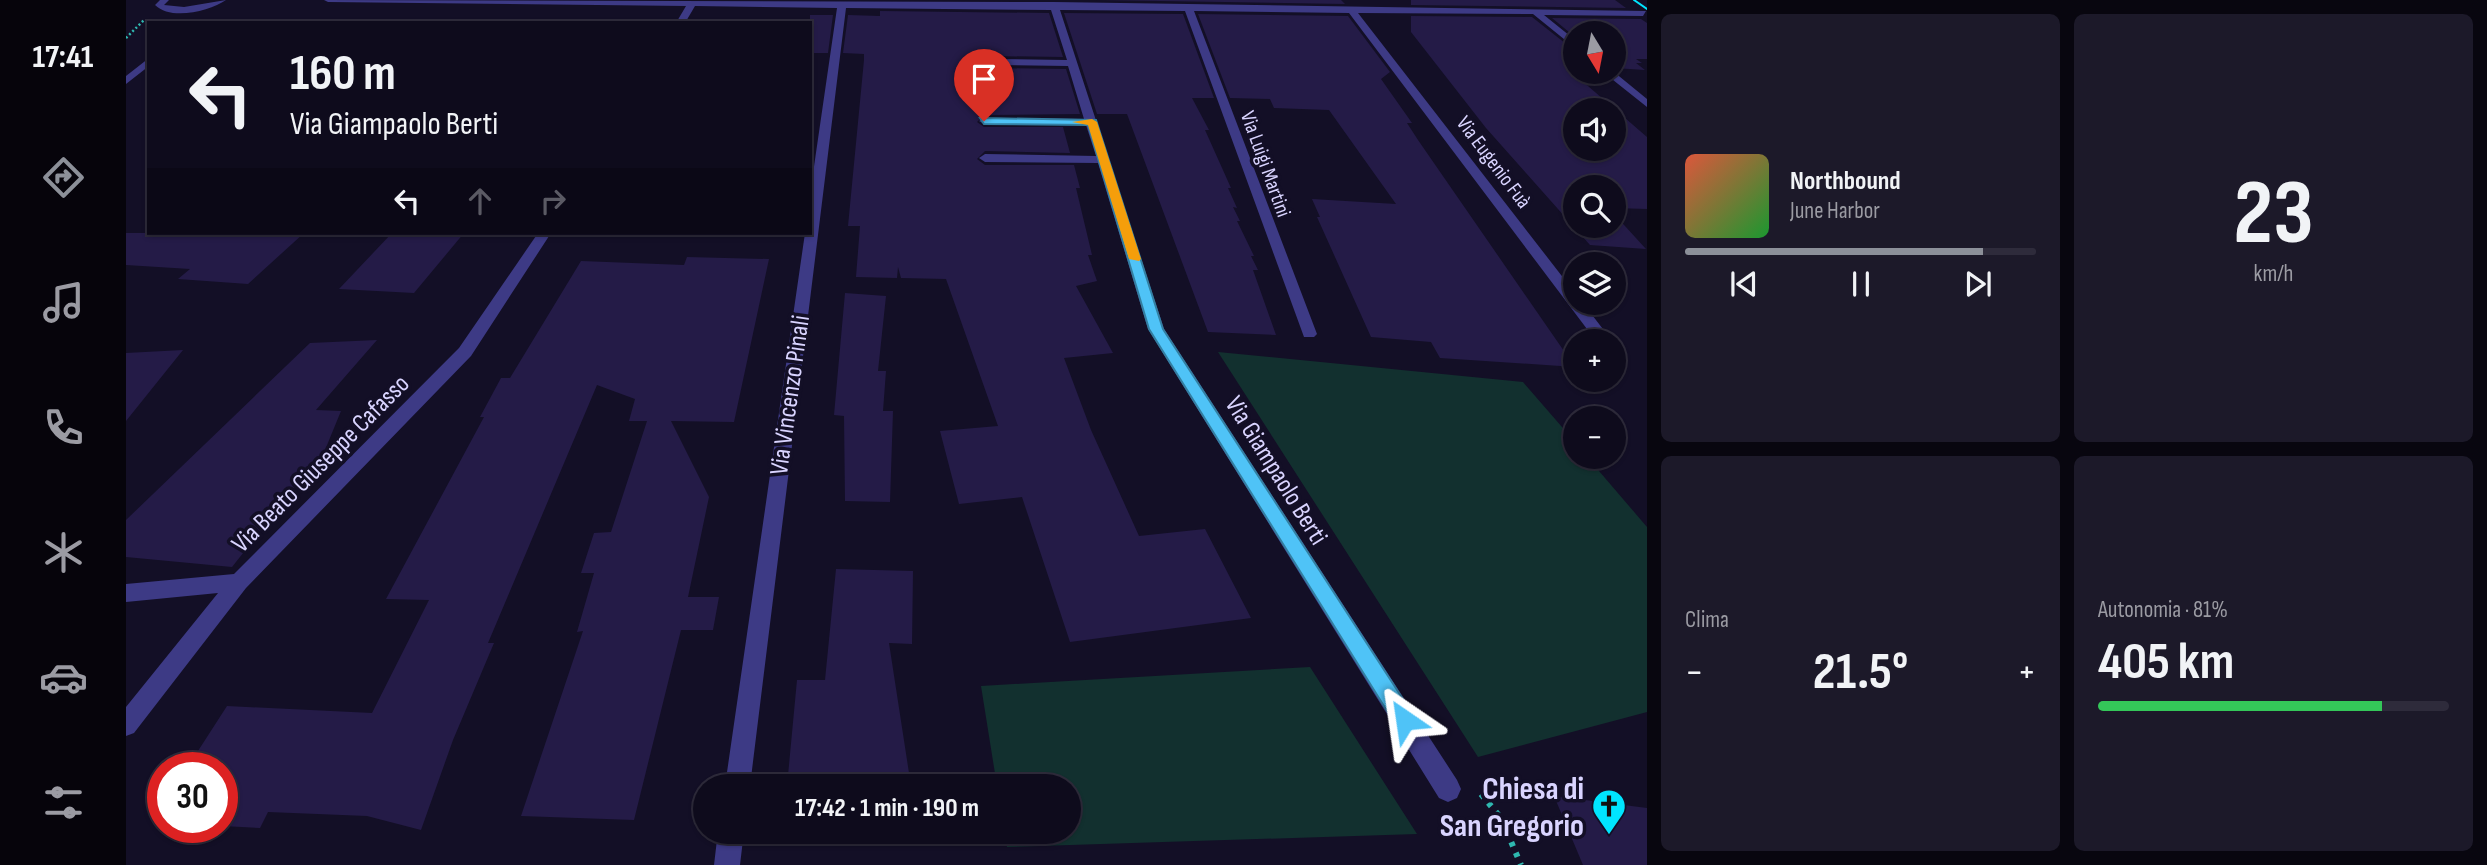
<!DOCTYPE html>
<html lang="it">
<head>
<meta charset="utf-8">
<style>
	body { margin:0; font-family:"Sofia Sans Condensed",sans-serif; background:#1c1929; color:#f1f3f6; height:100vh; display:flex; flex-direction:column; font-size:26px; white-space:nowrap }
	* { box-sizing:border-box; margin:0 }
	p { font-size:23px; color:#9b9ba3 }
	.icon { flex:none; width:38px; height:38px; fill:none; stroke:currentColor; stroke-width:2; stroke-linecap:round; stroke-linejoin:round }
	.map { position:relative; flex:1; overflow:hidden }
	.sheet { display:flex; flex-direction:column; gap:14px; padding:14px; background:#08060f; width:840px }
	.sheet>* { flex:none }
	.banner { position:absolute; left:21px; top:21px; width:665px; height:214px; border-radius:0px; box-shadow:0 2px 5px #0004,0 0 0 2px #2e2b3b; background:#0e0b1c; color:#f1f3f6; overflow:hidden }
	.needle { width:46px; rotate:170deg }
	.fabs { position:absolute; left:1437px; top:21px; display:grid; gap:14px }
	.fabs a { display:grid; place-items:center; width:63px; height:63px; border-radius:50%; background:#0e0b1c; box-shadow:0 2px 5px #0004,0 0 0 2px #2e2b3b; font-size:35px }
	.speed { position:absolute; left:21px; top:752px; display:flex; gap:14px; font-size:35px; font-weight:700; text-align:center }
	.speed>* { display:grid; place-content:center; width:91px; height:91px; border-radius:50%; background:#0e0b1c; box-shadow:0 2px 5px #0004,0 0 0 2px #2e2b3b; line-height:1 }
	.speed .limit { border:10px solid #d22; background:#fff; color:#111 }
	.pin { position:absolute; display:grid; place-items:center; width:60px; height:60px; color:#fff; margin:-72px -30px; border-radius:50% 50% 50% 0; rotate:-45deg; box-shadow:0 0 7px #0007 }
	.pin .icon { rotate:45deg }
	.me { position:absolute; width:77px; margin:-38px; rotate:328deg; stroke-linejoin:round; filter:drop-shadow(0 0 5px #0008) }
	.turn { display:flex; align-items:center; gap:24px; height:147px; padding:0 28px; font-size:32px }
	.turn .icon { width:91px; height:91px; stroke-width:2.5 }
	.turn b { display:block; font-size:49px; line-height:60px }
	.lanes { display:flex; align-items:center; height:66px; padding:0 28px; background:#0003; justify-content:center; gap:35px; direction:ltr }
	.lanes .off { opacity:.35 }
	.big { font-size:52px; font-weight:700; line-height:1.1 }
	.sheet .card { flex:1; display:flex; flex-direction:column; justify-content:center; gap:10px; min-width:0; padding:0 24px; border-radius:10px; background:#1c1929 }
	.sheet .dial { align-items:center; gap:0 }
	.dial b { font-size:91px; line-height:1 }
	.song { display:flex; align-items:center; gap:21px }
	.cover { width:84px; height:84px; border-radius:10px; background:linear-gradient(135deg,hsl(10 70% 55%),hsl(130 70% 35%)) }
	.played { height:7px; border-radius:4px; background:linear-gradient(90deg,#8c9099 85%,#2e2b3b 85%) }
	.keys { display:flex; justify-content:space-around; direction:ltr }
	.heat { display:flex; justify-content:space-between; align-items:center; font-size:38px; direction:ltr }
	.charge { height:10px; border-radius:5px; background:linear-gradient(90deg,#34c759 81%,#2e2b3b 0) }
	.sheet .tiles { flex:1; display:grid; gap:14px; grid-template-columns:repeat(2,1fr) }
	.trip { position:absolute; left:567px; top:774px; width:388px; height:70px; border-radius:35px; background:#0e0b1c; box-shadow:0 2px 5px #0004,0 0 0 2px #2e2b3b; font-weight:700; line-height:70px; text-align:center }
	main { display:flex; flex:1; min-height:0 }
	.tab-bar { display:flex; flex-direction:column; width:126px; justify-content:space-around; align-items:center; background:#06040b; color:#9b9ba3 }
	.tab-bar .icon { width:49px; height:49px }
	.tab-bar .on { color:#8c9099 }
	.tab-bar b { font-size:32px; color:#f1f3f6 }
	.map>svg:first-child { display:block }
</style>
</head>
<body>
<main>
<nav class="tab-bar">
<b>17:41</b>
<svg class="icon on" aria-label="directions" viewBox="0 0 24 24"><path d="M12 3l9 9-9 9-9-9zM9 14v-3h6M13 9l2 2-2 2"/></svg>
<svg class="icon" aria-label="music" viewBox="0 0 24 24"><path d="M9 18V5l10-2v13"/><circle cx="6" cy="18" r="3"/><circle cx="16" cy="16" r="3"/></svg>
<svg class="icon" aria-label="phone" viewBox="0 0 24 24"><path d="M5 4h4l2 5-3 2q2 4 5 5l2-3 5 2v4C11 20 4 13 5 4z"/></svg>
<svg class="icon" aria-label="climate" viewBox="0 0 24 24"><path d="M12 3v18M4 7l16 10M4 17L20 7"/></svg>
<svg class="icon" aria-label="car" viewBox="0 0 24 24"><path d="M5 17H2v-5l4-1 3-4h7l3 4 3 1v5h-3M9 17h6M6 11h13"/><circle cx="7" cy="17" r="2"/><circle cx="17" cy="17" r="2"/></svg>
<svg class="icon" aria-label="filters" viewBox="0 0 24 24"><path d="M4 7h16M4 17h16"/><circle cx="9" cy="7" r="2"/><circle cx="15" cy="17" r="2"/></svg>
</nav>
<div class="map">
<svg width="1521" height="865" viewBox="0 0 1521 865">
	<rect width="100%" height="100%" fill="#130f26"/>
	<path fill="#12302f" d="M1092,352l305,30 52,60v15h12l60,70v185l-169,45z
		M1184,667l107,167 -410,13 -3,-16h65v-45h-72l-16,-100z"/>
	<path fill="#241b47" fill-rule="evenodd" d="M969,0h246l4,4z
		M1285,0h204l11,8 -215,-3z
		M754,11l169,2 14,44 -74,-1 -7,7 7,5 77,1 14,45 -96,1 -7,7 7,5h79l7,26 -85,-2 -8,8 8,6h89l6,23h-4l16,67h-4l9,26 -21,5 37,67 -49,5 27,72 48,106 66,-7 46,89 -181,24 -48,-145 -63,7 -19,-73 58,-5 -52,-147 -45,-1 -3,-11 -1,11 -41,-1 4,-51h-12l16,-166v-6l-21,-1 5,-38 32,1z
		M938,13l119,1 31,84h-22l17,32h-4l26,58h-3l9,20 -4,-1 7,14h-3l17,35h-3l7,14h-5l23,65 -68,-3 -81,-218h-30z
		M1072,14l150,2 42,56 -9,7 31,44h-5l11,17 157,227 -135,-9 -9,-16 -60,-5 -54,-120h3l-8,-18 84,5 -67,-94 -55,-2 -4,-9 -40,-1z
		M684,15h23l-5,38h-18z
		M1285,16l121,1 43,34v15l-9,1 81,70v72l-33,-1v-21h-39v39h39v-12l32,35 -56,-4 -104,-117 -75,-96zM1449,110h39v39h-39z
		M1426,18l89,1 6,4v36h-11l6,4h-6l9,7 -31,-2v-35h-39v4z
		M0,233h178l-56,51 -70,-5 12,-10 -64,-4z
		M266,233h72l-50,60 -75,-4z
		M561,257l82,2 -35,163 -63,-1 38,76 -21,100h31l-6,33h-32l-47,190 -113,-4 62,-185 -6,1 17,-59h-13l13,-40 17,-1 36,-111h-18l6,-22 -38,-14 -109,258h6l-41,97 -32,90 -54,-14 -99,-4 -8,16 -38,-2v-58h-35l40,-62 145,7 57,-113 -43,-1 98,-182h-4l21,-39h9l71,-117 103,4z
		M719,293l41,3 -8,75h8l-3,40h10l-3,91 -45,-1 -1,-85 -10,-1z
		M251,340l-61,70 25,1 -16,39 -93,117 -106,-10v-37l184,-177z
		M57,350l-57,71v-68z
		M710,569l77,2 -1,73 -23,-1 22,143h-124l10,-106h28z
		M1428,796l93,12v57h-64z"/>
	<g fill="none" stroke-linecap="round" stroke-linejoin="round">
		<path stroke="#2fb8b0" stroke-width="2.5" stroke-dasharray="2 2.5" stroke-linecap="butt" d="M0,38l18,-18"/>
		<path stroke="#2fb8b0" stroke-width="6" stroke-dasharray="4.5 7" stroke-linecap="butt" d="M1355,794l20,24 20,47"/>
		<path fill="#3d3a85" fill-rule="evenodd" d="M34,0h9l-5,5 20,2 42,-7c-16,11 -55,21 -71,5z
			M198,0l730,2 592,9 -3,5 -99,-1 31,25v8l-42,-34 -175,-1 217,280v10h8l29,38h-16l-247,-328 -155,-2 123,323 -3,3h-10l-119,-326 -125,-1 104,319 293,451 4,9 -4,9 -9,4 -9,-4 -291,-469 -50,-166 -113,-1 -6,-4 6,-4 111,2 -10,-31 -102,-1 -5,-3 5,-3 100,1 -16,-53 -79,-1 -5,-3 5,-3 78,1 -16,-50 -205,-2 -96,778h-25l80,-553h5v-39l27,-186 -142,-2 -10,17h-9l10,-17 -358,-4z
			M23,58v8l-23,18v-8z
			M1477,72h11l33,27v8z
			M412,233h13l-80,123 -225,232 -112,145 -8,3v-29l92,-114 -92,9v-18l108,-10 225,-226z
			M1488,349l8,5 -1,7 -7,1z
			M592,831h26l-4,34h-26z"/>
		<path stroke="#00e5ff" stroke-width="2" d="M1508,0l13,9"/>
	</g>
	<path fill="#4fc3f7" stroke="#337fa1" stroke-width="2" d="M854,118l116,2 67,209 249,384 3,7 -3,7 -7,3 -8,-3 -248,-398 -61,-204 -104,-1z"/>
	<path fill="#f59e0b" d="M966,119l5,3 44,137 -2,2 -10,-2 -41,-134 -16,-3z"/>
	<defs>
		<g id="church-pin" transform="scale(1.75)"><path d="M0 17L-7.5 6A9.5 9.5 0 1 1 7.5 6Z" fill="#00e5ff" stroke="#130f26"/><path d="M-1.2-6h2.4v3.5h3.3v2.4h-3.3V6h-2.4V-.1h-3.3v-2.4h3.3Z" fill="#111"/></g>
	</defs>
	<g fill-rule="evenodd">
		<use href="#church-pin" x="1483" y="806"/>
	</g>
	<g text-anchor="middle" stroke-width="7" stroke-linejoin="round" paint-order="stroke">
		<g font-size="21" fill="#d9d4ff" stroke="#130f26">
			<text transform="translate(1368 162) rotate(53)" y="7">Via Eugenio Fuà</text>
			<text transform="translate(1140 164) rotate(70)" y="7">Via Luigi Martini</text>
		</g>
		<g font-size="26" fill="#d9d4ff" stroke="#130f26">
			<text transform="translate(663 395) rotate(-82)" y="9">Via Vincenzo Pinali</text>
			<text transform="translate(194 463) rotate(-45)" y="9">Via Beato Giuseppe Cafasso</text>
			<text transform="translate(1151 470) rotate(58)" y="9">Via Giampaolo Berti</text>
		</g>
		<g font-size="32" font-weight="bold" fill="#d9d4ff" stroke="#130f26" text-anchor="end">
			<text x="1458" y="799">Chiesa di<tspan x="1458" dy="37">San Gregorio</tspan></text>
		</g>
	</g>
</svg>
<div class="fabs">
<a><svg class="needle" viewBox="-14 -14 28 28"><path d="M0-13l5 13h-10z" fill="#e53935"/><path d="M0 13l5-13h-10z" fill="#9b9ba3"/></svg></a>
<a><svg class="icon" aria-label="sound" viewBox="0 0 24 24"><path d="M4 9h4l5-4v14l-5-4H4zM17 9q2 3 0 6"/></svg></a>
<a><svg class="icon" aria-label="search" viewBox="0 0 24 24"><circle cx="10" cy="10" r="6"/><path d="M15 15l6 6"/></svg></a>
<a><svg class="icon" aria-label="layers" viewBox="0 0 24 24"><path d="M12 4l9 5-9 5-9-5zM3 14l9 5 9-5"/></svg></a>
<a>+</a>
<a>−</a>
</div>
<div class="speed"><div class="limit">30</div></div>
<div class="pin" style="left:858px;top:121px;background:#d93025"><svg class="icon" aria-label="arrive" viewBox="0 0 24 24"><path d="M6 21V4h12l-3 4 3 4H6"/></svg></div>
<svg class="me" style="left:1279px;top:720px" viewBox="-20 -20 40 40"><path d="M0-17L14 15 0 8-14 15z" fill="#4fc3f7" stroke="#fff" stroke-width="4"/></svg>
<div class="trip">17:42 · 1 min · 190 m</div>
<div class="banner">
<div class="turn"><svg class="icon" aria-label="left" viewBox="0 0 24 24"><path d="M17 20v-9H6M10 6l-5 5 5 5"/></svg><div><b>160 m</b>Via Giampaolo Berti</div></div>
<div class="lanes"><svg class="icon" aria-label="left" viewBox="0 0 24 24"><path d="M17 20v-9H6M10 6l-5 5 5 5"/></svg><svg class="icon off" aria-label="ahead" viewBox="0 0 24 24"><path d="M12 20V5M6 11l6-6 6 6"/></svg><svg class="icon off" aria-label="right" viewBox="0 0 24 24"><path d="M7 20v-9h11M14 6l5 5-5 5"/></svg></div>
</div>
</div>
<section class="sheet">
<div class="tiles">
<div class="card">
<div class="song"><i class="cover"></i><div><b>Northbound</b><p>June Harbor</p></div></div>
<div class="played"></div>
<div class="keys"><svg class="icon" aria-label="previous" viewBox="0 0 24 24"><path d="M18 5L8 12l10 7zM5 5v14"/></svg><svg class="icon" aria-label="pause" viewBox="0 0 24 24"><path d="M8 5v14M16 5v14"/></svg><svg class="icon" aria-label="next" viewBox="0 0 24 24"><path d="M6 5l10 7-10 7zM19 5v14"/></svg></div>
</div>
<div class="card dial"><b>23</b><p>km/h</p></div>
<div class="card"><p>Clima</p>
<div class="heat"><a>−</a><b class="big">21.5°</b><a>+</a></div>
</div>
<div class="card"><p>Autonomia · 81%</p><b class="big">405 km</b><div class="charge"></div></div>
</div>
</section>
</main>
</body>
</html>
